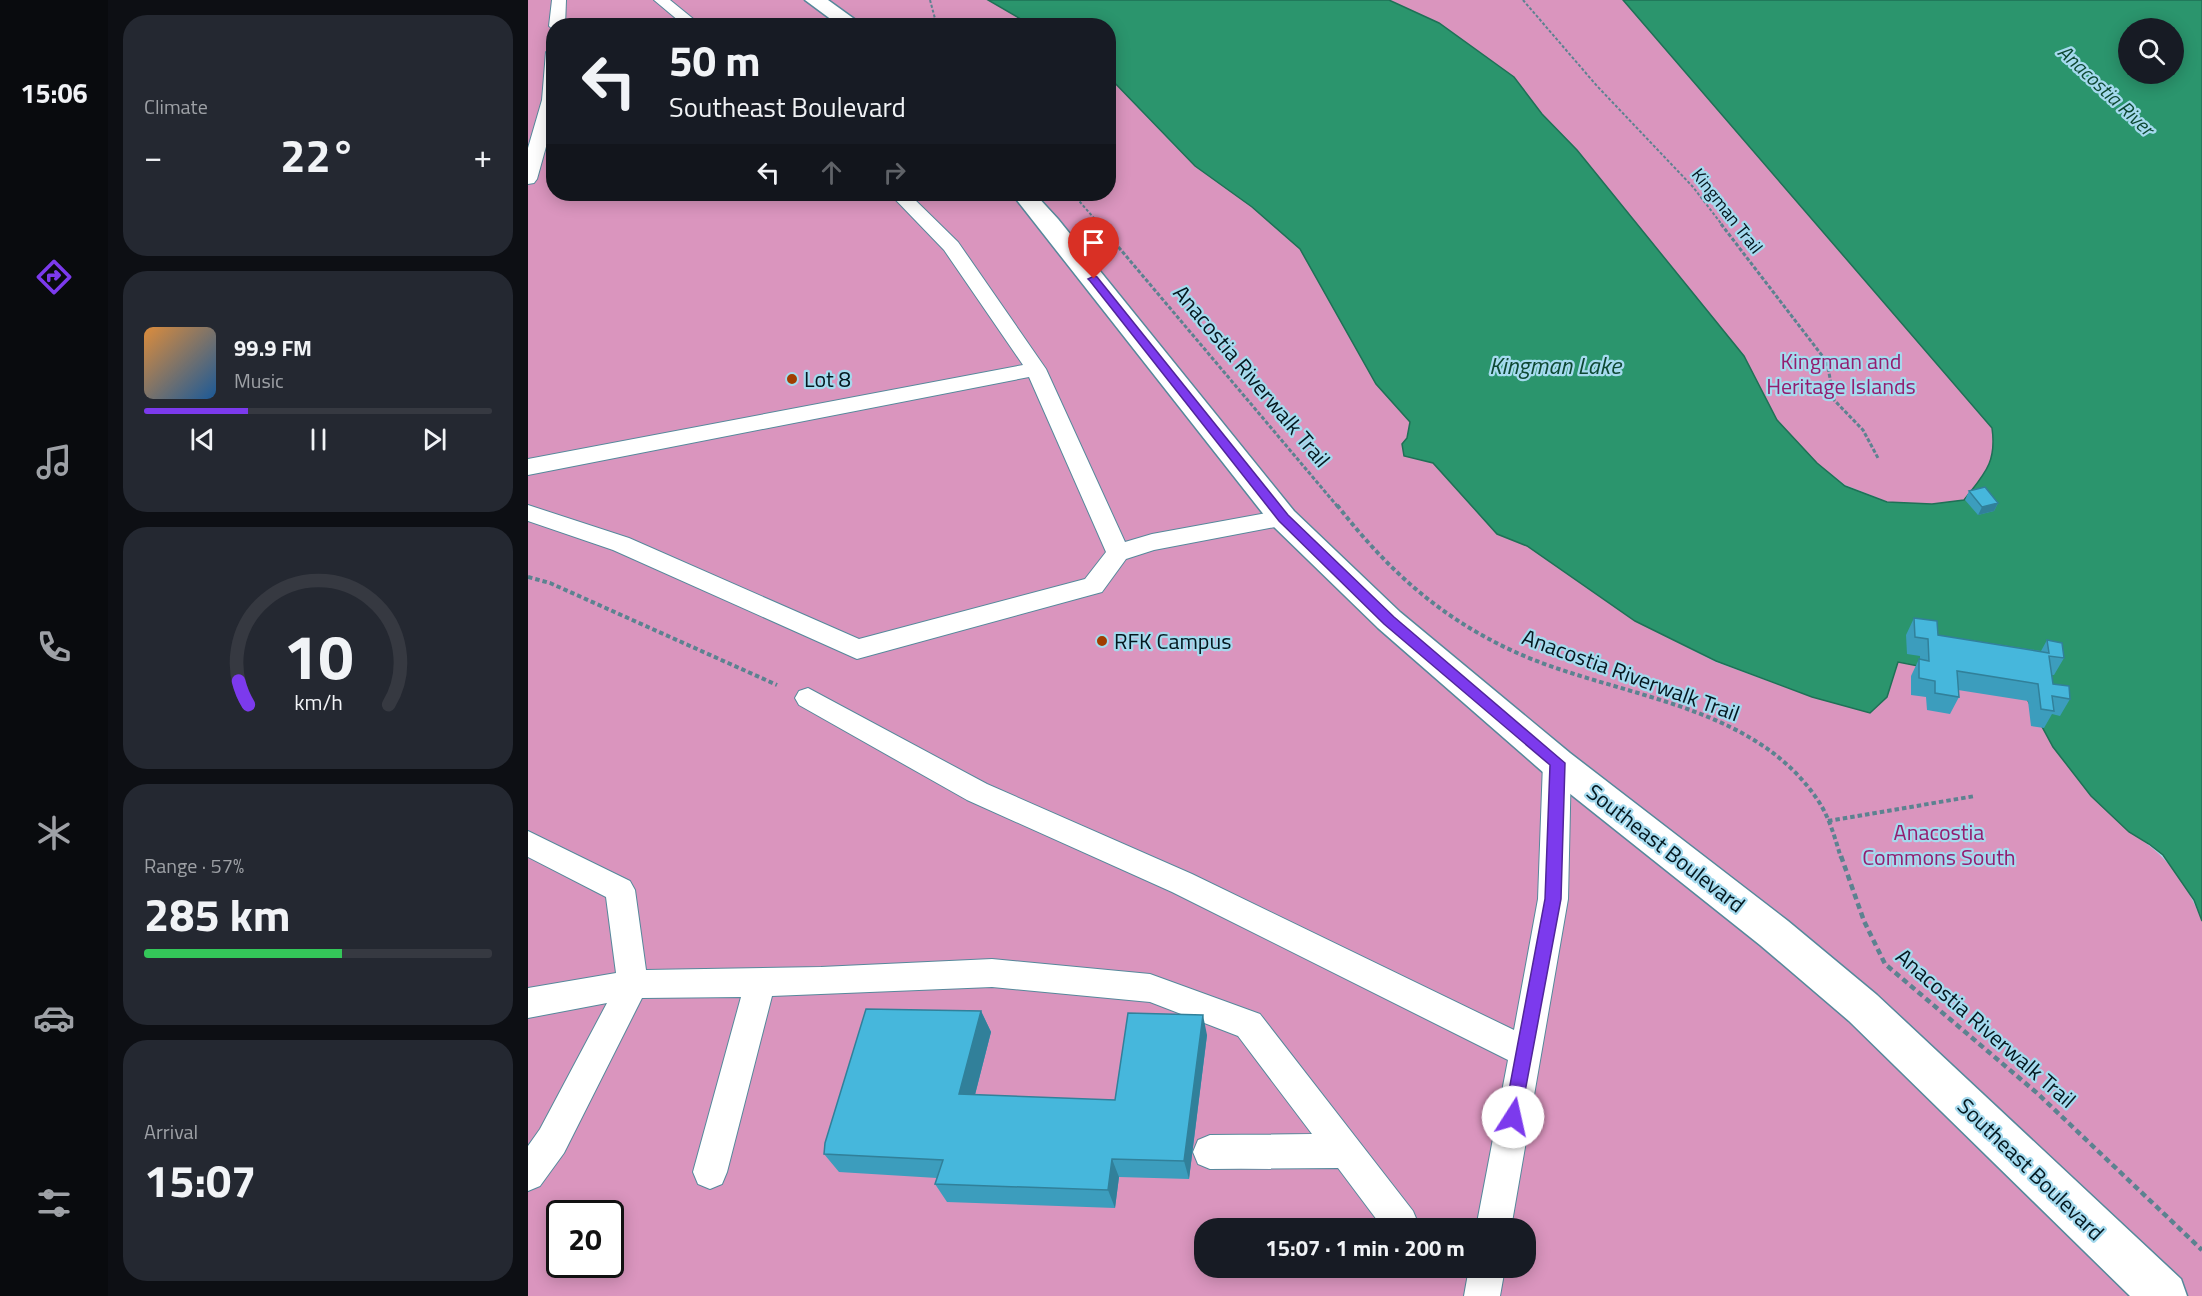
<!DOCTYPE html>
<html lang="en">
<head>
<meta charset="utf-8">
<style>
	body { margin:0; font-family:"Titillium Web",sans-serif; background:#242831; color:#f1f3f6; height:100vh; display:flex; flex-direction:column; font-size:22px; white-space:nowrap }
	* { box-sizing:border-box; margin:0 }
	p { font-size:20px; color:#9ea1a6 }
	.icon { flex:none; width:33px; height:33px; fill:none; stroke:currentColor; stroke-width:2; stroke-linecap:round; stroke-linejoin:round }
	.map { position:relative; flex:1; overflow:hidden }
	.panel { display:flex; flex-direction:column; gap:15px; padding:15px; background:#0d0f14; width:420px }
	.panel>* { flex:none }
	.top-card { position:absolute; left:18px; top:18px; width:570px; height:183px; border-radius:24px; box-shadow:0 3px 15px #0003; background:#171b24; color:#f1f3f6; overflow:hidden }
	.fabs { position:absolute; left:1590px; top:18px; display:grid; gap:12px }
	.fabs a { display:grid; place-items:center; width:66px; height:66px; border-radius:50%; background:#171b24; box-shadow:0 3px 15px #0003; font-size:30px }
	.speed { position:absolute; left:18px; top:1200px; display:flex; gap:12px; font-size:30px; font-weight:700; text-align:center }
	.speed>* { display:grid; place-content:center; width:78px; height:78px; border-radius:50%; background:#171b24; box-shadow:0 3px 15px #0003; line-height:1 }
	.speed .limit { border:3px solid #111; border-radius:9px; background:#fff; color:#111 }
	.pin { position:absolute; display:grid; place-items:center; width:51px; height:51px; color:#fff; margin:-62px -26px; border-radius:50% 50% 50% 0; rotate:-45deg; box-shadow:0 0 6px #0007 }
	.pin .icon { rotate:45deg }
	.me { position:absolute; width:66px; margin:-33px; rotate:10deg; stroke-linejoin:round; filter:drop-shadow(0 0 4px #0008) }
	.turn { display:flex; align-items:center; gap:21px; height:126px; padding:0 24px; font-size:27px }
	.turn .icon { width:78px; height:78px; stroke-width:2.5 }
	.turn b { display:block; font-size:42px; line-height:51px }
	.lanes { display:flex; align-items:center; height:57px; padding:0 24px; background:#0003; justify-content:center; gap:30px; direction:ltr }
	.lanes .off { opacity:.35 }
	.big { font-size:45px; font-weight:700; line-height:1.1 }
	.panel .widget { flex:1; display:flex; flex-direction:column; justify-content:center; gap:9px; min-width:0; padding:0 21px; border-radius:24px; background:#242831 }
	.panel .dial { align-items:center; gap:0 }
	.dial svg { height:156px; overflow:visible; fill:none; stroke:#363941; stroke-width:7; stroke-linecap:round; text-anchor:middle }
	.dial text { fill:#f1f3f6; stroke:none }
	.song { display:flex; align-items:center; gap:18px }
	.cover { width:72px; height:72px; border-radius:9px; background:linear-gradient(135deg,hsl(30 70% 55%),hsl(210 70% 35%)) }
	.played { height:6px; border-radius:3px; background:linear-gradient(90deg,#7c3aed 30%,#363941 30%) }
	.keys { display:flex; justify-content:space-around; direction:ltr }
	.heat { display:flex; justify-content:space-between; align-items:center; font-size:33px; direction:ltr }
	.charge { height:9px; border-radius:4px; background:linear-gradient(90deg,#34c759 57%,#363941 0) }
	.trip { position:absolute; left:666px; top:1218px; width:342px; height:60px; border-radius:24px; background:#171b24; box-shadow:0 3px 15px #0003; font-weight:700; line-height:60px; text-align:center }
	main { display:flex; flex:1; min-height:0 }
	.tabs { display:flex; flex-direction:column; width:108px; justify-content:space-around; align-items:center; background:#090b0e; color:#9ea1a6 }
	.tabs .icon { width:42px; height:42px }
	.tabs .selected { color:#7c3aed }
	.tabs b { font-size:27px; color:#f1f3f6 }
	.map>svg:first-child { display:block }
</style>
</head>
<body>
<main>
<nav class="tabs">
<b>15:06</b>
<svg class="icon selected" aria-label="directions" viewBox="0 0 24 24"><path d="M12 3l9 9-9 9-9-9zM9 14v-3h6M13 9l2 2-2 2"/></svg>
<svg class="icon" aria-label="music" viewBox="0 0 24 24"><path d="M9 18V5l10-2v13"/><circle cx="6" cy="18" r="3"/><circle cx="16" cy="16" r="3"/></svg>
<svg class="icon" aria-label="phone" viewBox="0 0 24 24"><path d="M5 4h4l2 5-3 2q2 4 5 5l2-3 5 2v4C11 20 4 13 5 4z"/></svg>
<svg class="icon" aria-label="climate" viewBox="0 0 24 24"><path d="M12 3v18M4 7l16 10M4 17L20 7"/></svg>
<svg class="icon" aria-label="car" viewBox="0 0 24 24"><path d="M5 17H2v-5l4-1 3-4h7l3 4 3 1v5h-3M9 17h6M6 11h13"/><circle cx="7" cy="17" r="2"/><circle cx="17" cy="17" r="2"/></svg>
<svg class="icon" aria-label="filters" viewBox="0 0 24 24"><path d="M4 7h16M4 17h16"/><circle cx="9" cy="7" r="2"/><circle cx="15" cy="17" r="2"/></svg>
</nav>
<section class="panel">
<div class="widget"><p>Climate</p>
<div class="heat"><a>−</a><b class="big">22°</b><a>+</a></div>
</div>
<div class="widget">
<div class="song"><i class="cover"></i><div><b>99.9 FM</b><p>Music</p></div></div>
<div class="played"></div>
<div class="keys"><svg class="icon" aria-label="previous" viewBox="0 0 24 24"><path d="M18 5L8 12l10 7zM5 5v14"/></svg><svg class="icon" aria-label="pause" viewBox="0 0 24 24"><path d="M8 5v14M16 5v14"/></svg><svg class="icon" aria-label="next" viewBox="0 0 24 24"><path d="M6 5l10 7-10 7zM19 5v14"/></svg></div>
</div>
<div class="widget dial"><svg viewBox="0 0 100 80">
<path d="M14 69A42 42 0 1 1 86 69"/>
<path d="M14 69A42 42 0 0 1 9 57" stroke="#7c3aed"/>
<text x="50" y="56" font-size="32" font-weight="700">10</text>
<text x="50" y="72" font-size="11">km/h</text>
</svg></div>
<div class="widget"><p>Range · 57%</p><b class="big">285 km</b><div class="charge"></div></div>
<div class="widget"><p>Arrival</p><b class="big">15:07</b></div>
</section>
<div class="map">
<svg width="1674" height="1296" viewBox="0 0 1674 1296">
	<rect width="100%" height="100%" fill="#a5daee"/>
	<path fill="#da95be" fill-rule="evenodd" d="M0,0h460l43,25 -477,1v168h554l1,-117 66,69 77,61 48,42 76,135 34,38 -3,16 26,25 64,71 30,12 108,75 81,41 96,35 58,15 17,-15 11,-35 123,24 108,146c36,20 58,51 73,89v375h-1674zM32,1214h50v50h-50zM676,1228h322v40h-322z
		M861,0h370l12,170 221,258c5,35 -8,46 -28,72l-32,4 -44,-2 -43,-17 -28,-22 -40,-43 -33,-64 -167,-206 -35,-36 -28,-37 -75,-54z"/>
	<path fill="#2b956d" stroke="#1f7056" stroke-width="1.5" fill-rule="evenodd" d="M460,0h401l50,23 75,54 28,37 35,36 167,206 33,64 40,43 28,23 42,16 45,2 32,-4c20,-26 33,-37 28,-72l-369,-428h579v921l-8,-21 -31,-45 -14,-11 -20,-12 -38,-36 -38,-49 -33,-61 -122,-24 -11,35 -17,16 -58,-16 -96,-36 -81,-40 -108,-75 -30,-12 -64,-71 -29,-7 -2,-12 5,-6 3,-16 -34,-38 -76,-135 -48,-42 -57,-41 -86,-89 -1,-51 -77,-1zM1600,28h46v46h-46z"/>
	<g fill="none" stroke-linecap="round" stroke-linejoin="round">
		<g stroke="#56889b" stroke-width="2">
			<path id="lane" d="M24,0h14l-1,26h-11v4l-5,-4z
				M126,0h16l32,26h-17z
				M26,47v71l-17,61 -3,4 -6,1v-36l14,-48 4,-48z
				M362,194h19l49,48 88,127 79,173 27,-8 131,-24 8,2 4,6 -4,6 -137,26 -28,9 -24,33 -245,67 -244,-109 -85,-29v-16l101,33 230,101 226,-60 21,-27 -77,-175 -501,98v-16l495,-94 -79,-115z
				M280,688l179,96 205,90 322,156 24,-131 5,-136 4,-8 10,-3 10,3 4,8 -3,136 -57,329h-35l32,-168 -336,-168 -205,-92 -168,-95 -4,-7 4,-7z
				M0,831l102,50 5,9 11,80 175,-3 171,-8 158,15 110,40 153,197 5,12 -2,5h-33l-45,-60 -128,1 -12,-5 -5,-12 5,-12 12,-5 102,-1 -74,-98 -88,-34 -158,-15 -220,9 -45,176 -5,12 -12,5 -12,-5 -5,-12 48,-175 -99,1 -78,155 -24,33 -12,5v-45l12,-17 67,-126 -79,15v-30l88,-15 -10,-76 -78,-40z
				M941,1268h36l-5,28h-36z"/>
		</g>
		<g stroke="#56889b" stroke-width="3">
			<path id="street" d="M277,0h23l36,26h-24z
				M484,194h23l23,25 236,292 106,101 170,141 218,168 89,74 304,284 6,17h-57l-281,-275 -89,-76 -216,-172 -166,-145 -106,-103z"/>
		</g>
		<path stroke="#5c8290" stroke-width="2" stroke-dasharray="3 2" stroke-linecap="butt" d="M402,0l7,26
			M995,0l74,86 96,101 30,39
			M545,194l28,32"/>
		<path stroke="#5c8290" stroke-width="3" stroke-dasharray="4 2" stroke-linecap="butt" d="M571,224l239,283
			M1193,224l106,138 7,38 29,30 15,28"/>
		<path stroke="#5c8290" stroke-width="4" stroke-dasharray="4.5 3" stroke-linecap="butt" d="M809,505c50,64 102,112 176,146 99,46 238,50 304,148 12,17 18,39 24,59
			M0,577l22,6 227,102
			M1300,821l147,-25"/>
		<path stroke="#5c8290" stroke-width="4.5" stroke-dasharray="6 4" stroke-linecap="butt" d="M1313,856l23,65 21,43 152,129 165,157"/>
		<use href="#lane" fill="#fff" fill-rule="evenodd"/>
		<use href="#street" fill="#fff" fill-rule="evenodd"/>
	</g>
	<path fill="#3c9dbd" d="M1441,491l29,12 -4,8 -16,4 -13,-15z
		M1386,618l24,17 103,16 6,-11 17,18 -10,17h-2l1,9 17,15 -10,17 -8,-2 -8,14 -13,-2 -3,-25 -70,-11 1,7 -9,17 -23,-4 -1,-13 -15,-2v-19l8,-17h1v-3l-13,-2 -1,-19z
		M453,1011l10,21 -16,63 140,5 92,-65 -18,144 -70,-2 -4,31 -168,-6 -12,-18 2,-6 -98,-6 -15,-18z"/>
	<path fill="#31809a" d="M1470,503l-4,8 -16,4 4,-8z
		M453,1011l10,21 -21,82 -11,-20z
		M675,1015l4,20 -18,144 -5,-18z
		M584,1159l7,18 -4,31 -7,-18z"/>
	<path fill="#46b7dc" stroke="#31809a" stroke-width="1.5" d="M1457,487l13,16 -16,4 -13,-16z
		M1386,618l23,3 1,14 111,18 -2,-13 15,3 2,15 -15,-2 4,28 16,2 1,13 -18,-3 2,15 -13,-2 -3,-25 -81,-13 2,26 -24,-4v-12l-16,-3v-19l10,2 -1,-22 -13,-2z
		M338,1009l115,2 -22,83 156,6 13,-87 75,2 -19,146 -72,-2 -4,31 -173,-6 8,-24 -119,-6 1,-11z"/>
	<path fill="#7c3aed" stroke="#51269a" stroke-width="1.5" d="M566,276l3,1 191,238 106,102 171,146 -4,136 -42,225 -6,2 -6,-2 -3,-7 41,-218 5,-134 -166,-141 -105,-103 -189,-240 -2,-2z"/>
	<g fill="#a03d00" stroke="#a5daee" stroke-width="2">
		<circle cx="264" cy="379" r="6"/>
		<circle cx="574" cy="641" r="6"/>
	</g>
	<g text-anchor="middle" stroke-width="4.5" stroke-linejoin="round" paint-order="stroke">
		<g font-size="18" fill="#04181f" stroke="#a5daee">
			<text transform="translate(1199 211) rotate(52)" y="6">Kingman Trail</text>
		</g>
		<g font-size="20" font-style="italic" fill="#0e4832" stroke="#a5daee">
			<text transform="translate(1578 90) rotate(43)" y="7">Anacostia River</text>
		</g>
		<g font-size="22" fill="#931d6f" stroke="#a5daee">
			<text x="1313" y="369">Kingman and<tspan x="1313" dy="25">Heritage Islands</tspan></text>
			<text x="1411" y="840">Anacostia<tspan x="1411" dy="25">Commons South</tspan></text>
		</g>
		<g font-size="22" fill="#04181f" stroke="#a5daee">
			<text transform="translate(724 376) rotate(50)" y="8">Anacostia Riverwalk Trail</text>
			<text transform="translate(1103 675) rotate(20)" y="8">Anacostia Riverwalk Trail</text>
			<text transform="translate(1138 848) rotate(38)" y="8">Southeast Boulevard</text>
			<text transform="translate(1458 1028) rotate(41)" y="8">Anacostia Riverwalk Trail</text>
			<text transform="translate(1503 1169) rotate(44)" y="8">Southeast Boulevard</text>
		</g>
		<g font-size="22" fill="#04181f" stroke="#a5daee" text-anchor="start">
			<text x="276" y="387">Lot 8</text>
			<text x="586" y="649">RFK Campus</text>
		</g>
		<g font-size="24" font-style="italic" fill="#0e4832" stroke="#a5daee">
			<text x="1027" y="374">Kingman Lake</text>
		</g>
	</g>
</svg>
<div class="fabs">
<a><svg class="icon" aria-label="search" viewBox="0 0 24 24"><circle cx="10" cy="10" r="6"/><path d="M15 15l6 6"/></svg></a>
</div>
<div class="speed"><div class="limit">20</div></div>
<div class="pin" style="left:566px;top:279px;background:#d93025"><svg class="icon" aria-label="arrive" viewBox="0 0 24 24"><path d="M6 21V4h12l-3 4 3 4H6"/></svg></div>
<svg class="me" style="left:985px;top:1117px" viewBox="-20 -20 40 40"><circle r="19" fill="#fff"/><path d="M0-13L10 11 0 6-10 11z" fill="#7c3aed"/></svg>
<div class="trip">15:07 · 1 min · 200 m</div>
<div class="top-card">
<div class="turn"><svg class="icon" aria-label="left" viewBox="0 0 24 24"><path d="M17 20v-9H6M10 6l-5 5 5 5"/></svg><div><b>50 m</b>Southeast Boulevard</div></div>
<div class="lanes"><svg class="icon" aria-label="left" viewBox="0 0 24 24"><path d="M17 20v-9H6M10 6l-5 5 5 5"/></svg><svg class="icon off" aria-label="ahead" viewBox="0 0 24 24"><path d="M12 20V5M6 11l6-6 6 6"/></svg><svg class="icon off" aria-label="right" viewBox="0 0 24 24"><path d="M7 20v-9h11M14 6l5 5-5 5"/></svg></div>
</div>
</div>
</main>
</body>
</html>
